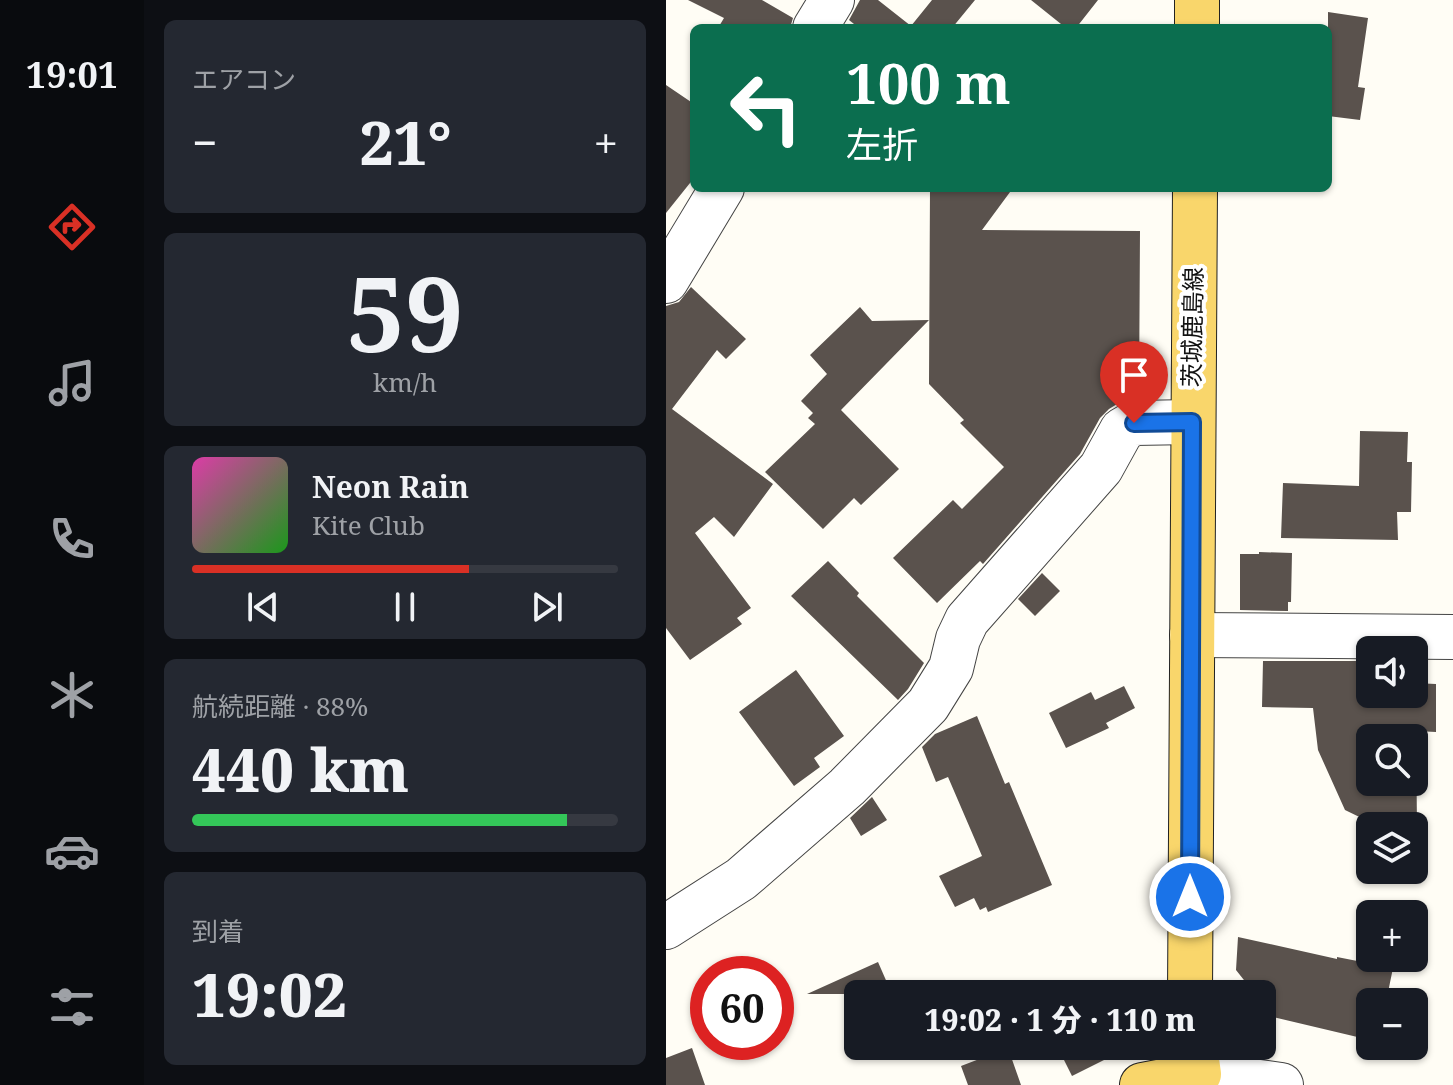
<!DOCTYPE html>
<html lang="ja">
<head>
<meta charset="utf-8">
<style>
	body { margin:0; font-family:"Noto Serif","Noto Sans JP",serif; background:#242831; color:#f1f3f6; height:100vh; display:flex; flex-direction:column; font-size:30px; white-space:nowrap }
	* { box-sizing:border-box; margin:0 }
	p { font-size:26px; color:#9ea1a6 }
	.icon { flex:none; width:44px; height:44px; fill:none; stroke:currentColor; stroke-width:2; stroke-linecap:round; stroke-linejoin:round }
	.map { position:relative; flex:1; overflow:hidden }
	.panel { display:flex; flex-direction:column; gap:20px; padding:20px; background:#0d0f14; width:522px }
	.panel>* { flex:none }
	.banner { position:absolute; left:24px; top:24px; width:642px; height:168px; border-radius:12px; box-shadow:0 2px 6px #0004; background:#0b6e4f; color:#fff; overflow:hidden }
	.buttons { position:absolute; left:690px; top:636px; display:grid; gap:16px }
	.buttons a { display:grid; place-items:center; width:72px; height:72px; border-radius:12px; background:#171b24; box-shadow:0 2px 6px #0004; font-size:40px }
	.speed { position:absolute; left:24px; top:956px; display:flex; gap:16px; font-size:40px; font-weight:700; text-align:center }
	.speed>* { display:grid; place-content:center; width:104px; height:104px; border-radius:50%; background:#171b24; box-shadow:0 2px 6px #0004; line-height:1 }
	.speed .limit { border:12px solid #d22; background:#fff; color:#111 }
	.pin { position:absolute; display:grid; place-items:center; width:68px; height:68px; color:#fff; margin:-82px -34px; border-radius:50% 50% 50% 0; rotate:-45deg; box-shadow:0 0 8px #0007 }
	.pin .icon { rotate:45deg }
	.me { position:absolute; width:88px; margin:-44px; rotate:0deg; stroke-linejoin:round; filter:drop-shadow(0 0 6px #0008) }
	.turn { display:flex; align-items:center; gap:28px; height:168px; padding:0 24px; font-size:36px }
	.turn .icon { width:104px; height:104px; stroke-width:2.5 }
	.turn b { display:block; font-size:56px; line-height:68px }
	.big { font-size:60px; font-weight:800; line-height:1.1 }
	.panel .tile { flex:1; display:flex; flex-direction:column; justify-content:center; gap:12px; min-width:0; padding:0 28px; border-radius:12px; background:#242831 }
	.panel .dial { align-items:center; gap:0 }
	.dial b { font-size:104px; line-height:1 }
	.song { display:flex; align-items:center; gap:24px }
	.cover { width:96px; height:96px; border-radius:12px; background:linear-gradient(135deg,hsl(320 70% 55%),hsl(120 70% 35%)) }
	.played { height:8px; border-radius:4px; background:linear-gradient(90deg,#d93025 65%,#363941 65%) }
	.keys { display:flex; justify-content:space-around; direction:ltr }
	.heat { display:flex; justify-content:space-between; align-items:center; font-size:44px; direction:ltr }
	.charge { height:12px; border-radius:6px; background:linear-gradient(90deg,#34c759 88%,#363941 0) }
	.trip { position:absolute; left:178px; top:980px; width:432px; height:80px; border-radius:12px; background:#171b24; box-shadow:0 2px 6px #0004; font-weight:800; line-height:80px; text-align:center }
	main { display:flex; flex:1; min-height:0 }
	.menu { display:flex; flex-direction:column; width:144px; justify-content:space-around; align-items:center; background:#090b0e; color:#9ea1a6 }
	.menu .icon { width:56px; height:56px }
	.menu .current { color:#d93025 }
	.menu b { font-size:36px; color:#f1f3f6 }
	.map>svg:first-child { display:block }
</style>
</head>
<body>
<main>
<nav class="menu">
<b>19:01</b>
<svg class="icon current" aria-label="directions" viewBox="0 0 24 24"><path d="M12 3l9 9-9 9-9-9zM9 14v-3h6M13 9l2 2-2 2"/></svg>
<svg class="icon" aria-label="music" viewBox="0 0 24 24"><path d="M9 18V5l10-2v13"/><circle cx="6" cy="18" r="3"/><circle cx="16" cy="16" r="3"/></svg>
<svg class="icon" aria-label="phone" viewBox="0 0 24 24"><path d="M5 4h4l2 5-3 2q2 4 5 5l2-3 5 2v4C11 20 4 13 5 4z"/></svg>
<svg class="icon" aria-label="climate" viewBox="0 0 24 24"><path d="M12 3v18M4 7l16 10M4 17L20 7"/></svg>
<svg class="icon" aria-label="car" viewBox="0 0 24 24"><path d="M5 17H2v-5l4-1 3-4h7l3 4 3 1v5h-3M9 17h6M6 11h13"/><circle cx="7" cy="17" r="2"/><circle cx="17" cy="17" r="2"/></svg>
<svg class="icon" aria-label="filters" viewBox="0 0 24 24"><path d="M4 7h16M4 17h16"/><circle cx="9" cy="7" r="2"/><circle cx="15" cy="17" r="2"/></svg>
</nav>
<section class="panel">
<div class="tile"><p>エアコン</p>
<div class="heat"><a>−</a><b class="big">21°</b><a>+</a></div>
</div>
<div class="tile dial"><b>59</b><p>km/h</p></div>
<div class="tile">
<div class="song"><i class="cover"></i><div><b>Neon Rain</b><p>Kite Club</p></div></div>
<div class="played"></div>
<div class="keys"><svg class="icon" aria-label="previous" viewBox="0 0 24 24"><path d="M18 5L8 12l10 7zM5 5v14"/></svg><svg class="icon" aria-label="pause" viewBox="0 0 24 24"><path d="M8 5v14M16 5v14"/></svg><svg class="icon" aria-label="next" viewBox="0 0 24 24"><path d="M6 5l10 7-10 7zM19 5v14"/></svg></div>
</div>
<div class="tile"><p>航続距離 · 88%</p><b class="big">440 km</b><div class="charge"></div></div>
<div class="tile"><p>到着</p><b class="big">19:02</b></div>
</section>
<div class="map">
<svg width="787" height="1085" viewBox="0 0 787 1085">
	<rect width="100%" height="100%" fill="#fffdf5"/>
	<path fill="#5a524d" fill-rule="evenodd" d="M22,0h74l31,18 -3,10h-72l6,-10z
		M194,0h18l33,26 21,-26h43l-23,28h-93l-10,-8z
		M365,0h67l-22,28h-10z
		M662,12l40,6 -10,69 7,1 -5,32 -32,-4z
		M0,85l28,19v74l-28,35z
		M264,188h83l-31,42 158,1 -1,167 -17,3 -13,8 -9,9 -20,36 -97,110 -3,-3 -43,42 -44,-45 60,-58 9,9 42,-42 -44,-44 4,-3 -35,-36z
		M25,287l55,52 -20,20 -9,-9 -45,59 101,75 -39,53 -20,-20 -19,16 56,75 -14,10 5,6 -52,36 -24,-32v-322l13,-4z
		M194,307l12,14 57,-1 -88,90 58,59 -38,36 -7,-7 -31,31 -58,-57 50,-48 -7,-6 5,-5 -12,-12 26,-27 -17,-19z
		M694,431l48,1 -1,30h5l-1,50h-14l1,28 -117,-2 2,-55 76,3z
		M593,552l33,1 -1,49h-3v9l-48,-1v-56h19z
		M162,561l31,32 -2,3 67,67 -16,26 -10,11 -107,-104z
		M376,573l18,18 -25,25 -17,-17z
		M597,661h107v33h44v-11l22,1v48l-20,-1 1,95h-39l-33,-16 -27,-60 -5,-42 -51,-1zM704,738h44v44h-44z
		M130,670l48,66 -30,22 6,9 -26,19 -55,-74z
		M458,686l11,22 -29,15 3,5 -43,20 -17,-35 42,-21 4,8z
		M311,716l28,68 4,-2 43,103 -64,27 -2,-5 -6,3 -6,-12 -19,9 -16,-31 43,-20 -34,-79 -12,5 -14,-35 13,-13z
		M206,797l15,23 -26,16 -11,-18z
		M572,937l99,22v-2l56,11 -7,34h-16v38l-97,-23 -11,-14v-9h-7l-19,-24z
		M212,962l14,32h-85z
		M391,1046h75l-60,30z
		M26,1048l13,37h-39v-27z
		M342,1048l13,37h-53l-7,-19z"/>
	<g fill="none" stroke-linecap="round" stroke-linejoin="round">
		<g stroke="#444" stroke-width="46">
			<path id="minor" d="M149,28l17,-28
				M0,281l56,-93
				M526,635l261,2
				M0,927l75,-48 106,-92 81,-82 23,-37 7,-29 9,-19 134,-152 21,-38 12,-7 58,-1
				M535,1085l-2,-11 82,11"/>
		</g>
		<g stroke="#222" stroke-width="46">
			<path id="major" d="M531,28v-28
				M524,994l5,-806
				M476,1085l57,-11 -4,-28"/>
		</g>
		<use href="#minor" stroke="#fff" stroke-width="44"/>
		<use href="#major" stroke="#f9d66b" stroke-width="44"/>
	</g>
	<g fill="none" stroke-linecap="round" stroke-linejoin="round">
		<g stroke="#114b97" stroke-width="20">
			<path id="route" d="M468,423l58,-1 -2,475"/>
		</g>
		<use href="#route" stroke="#1a73e8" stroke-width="14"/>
	</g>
	<g text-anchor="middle" stroke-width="8" stroke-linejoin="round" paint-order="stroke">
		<g font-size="24" fill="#111" stroke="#fff">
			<text transform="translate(527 327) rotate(-89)" y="8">茨城鹿島線</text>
		</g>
	</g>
</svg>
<div class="buttons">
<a><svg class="icon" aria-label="sound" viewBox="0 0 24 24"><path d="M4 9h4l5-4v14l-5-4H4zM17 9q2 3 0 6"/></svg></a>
<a><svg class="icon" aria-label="search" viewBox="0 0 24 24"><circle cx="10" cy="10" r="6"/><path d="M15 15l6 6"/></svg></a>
<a><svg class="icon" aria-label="layers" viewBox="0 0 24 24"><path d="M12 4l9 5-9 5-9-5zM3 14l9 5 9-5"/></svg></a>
<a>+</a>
<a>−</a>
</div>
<div class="speed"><div class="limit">60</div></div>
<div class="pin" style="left:468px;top:423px;background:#d93025"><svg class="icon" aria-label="arrive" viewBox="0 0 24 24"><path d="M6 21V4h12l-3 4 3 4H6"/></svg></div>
<svg class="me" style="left:524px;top:897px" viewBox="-20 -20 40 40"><circle r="17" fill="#1a73e8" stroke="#fff" stroke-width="3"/><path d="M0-11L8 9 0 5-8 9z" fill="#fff"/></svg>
<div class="trip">19:02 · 1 分 · 110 m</div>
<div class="banner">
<div class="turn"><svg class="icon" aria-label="left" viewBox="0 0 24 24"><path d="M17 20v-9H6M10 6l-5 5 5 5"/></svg><div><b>100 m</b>左折</div></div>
</div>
</div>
</main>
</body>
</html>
